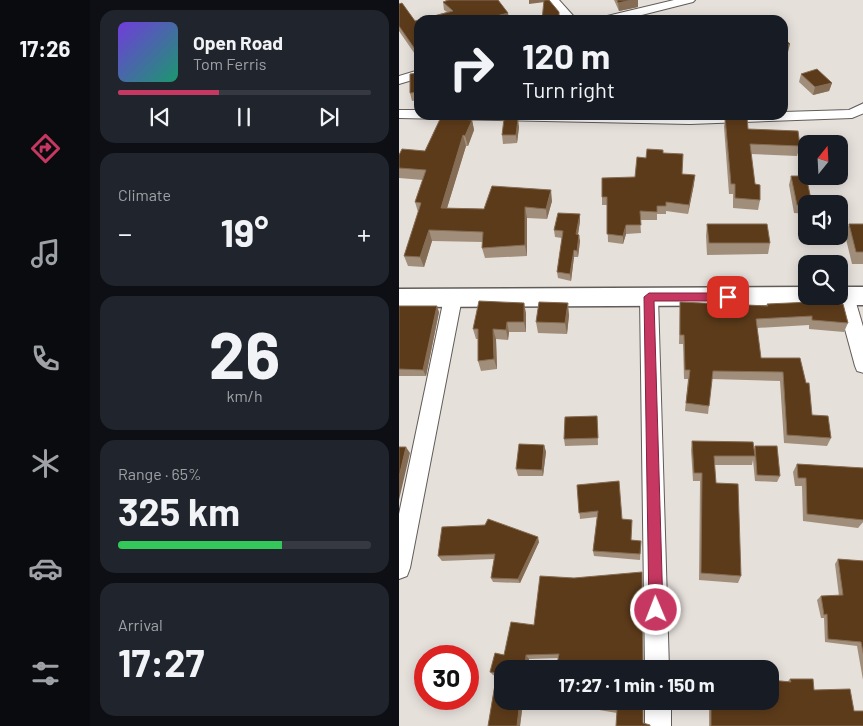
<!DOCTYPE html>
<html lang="en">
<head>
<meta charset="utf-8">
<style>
	body { margin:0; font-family:Barlow,sans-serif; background:#20242c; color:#f1f3f6; height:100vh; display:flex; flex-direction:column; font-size:19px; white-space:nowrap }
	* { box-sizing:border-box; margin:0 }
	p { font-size:16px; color:#9ea1a6 }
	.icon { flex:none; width:28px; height:28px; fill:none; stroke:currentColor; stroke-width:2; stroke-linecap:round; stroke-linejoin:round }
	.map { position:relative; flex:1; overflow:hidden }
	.details { display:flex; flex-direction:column; gap:10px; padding:10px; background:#0d0f14; width:309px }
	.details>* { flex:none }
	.banner { position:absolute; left:15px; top:15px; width:374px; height:105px; border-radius:15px; box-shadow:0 2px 12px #0003; background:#171b24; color:#f1f3f6; overflow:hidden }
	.needle { width:32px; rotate:18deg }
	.tools { position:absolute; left:399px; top:135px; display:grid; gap:10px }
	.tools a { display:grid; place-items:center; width:50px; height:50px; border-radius:10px; background:#171b24; box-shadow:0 2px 12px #0003; font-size:25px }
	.speed { position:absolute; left:15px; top:645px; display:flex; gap:10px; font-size:25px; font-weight:700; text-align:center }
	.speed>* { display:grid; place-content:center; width:65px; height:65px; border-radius:50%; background:#171b24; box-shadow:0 2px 12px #0003; line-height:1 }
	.speed .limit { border:8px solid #d22; background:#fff; color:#111 }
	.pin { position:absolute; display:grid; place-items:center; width:42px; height:42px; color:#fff; margin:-21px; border-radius:10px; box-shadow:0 2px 8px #0006 }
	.me { position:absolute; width:55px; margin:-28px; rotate:359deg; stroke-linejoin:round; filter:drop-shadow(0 0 4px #0008) }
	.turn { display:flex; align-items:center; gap:18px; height:105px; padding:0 25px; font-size:22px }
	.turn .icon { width:65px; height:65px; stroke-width:2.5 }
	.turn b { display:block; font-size:35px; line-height:42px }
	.big { font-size:38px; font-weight:700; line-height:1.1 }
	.details .widget { flex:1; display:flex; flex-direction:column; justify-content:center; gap:8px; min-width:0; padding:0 18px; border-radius:15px; background:#20242c }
	.details .dial { align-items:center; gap:0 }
	.dial b { font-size:65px; line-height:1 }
	.song { display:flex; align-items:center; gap:15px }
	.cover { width:60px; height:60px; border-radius:8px; background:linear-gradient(135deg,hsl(260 70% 55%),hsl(160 70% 35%)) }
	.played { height:5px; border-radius:2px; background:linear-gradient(90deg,#c63761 40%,#363941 40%) }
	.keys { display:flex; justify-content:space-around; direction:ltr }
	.heat { display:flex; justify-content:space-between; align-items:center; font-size:28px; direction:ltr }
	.charge { height:8px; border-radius:4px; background:linear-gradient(90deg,#34c759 65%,#363941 0) }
	.trip { position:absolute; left:95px; top:660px; width:285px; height:50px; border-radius:15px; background:#171b24; box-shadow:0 2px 12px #0003; font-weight:700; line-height:50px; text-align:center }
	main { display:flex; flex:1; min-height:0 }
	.tabs { display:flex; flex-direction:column; width:90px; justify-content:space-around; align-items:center; background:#090b0e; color:#9ea1a6 }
	.tabs .icon { width:35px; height:35px }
	.tabs .current { color:#c63761 }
	.tabs b { font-size:22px; color:#f1f3f6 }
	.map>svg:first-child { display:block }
</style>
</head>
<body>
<main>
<nav class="tabs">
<b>17:26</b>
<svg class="icon current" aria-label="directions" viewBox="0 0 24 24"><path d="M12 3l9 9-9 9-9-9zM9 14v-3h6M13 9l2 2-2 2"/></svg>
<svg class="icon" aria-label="music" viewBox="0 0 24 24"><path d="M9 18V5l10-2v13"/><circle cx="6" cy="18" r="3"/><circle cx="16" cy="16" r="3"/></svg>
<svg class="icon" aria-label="phone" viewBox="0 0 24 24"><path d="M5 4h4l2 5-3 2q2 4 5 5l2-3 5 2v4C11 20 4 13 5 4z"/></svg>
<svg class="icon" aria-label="climate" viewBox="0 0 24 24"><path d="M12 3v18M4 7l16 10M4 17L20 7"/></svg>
<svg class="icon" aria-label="car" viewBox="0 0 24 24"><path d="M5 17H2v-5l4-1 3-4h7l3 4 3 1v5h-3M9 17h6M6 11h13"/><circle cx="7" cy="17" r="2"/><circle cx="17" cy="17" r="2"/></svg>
<svg class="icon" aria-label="filters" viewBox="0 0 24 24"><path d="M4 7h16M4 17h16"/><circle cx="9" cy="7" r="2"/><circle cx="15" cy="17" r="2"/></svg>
</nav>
<section class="details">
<div class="widget">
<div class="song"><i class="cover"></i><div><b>Open Road</b><p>Tom Ferris</p></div></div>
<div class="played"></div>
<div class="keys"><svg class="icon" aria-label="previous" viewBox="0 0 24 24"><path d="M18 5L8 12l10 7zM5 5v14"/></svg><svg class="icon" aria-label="pause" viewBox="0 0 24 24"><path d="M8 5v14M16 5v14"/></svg><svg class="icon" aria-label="next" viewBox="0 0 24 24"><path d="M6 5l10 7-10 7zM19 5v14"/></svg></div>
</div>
<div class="widget"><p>Climate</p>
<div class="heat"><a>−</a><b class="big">19°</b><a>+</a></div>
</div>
<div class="widget dial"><b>26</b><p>km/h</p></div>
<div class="widget"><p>Range · 65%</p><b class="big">325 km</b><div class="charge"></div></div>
<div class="widget"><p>Arrival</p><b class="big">17:27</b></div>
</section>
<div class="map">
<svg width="465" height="726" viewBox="0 0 465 726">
	<rect width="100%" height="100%" fill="#e6e0db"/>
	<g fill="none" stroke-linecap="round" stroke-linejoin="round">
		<g stroke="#615c58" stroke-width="2">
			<path id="minor" d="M147,0h13l18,20h-13z
				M275,0h21l-2,2 -71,18h-21l2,-3z
				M20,70v8l-20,6v-8z
				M465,103v10l-12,5 -162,6 -291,-6v-8h20v5h364v-3l66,-2z
				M446,289l6,2 3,5 10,34v43l-7,-2 -2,-5 -19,-70h3v-5z
				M250,290l6,2 3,5 11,372h-24l-5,-372 3,-5z
				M54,291l6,2 3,5 -52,270 -3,8 -8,3v-65l45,-216 3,-5z
				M246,701h26v25h-26z"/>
		</g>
		<g stroke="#615c58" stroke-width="3">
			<path id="major" d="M408,287v9h12l-4,6 -8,3 -408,2v-18z
				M440,287h25v18h-25l-8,-3 -4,-6h12z"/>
		</g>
		<use href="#minor" fill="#fff" fill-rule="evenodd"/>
		<use href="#major" fill="#fff" fill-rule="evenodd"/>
	</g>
	<path fill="#a18e7a" d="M46,0h53l10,13 1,7h-90v40l-20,-29v-27l16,17 32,-9 -3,-2 -1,-8 3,-1z
		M215,0h24v7l-19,4z
		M20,73v27l-7,1 -2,-8z
		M402,74l31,9 -3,8 -16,4 -14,-13z
		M326,117l23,12 52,17 -3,10 -46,-2 4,30 5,16 -2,10 -25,-2v-14h-4l-5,-67z
		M73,120l2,10 -6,16h-2l-19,62 37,1 68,-8 -5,18 -20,-1v38l-42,2 -3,-10 1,-6 -51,-1 -8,26 -16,-1 -4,-10 14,-44 -3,-10 8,-22 -24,-2v-23l26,-4z
		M120,127l-2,16 -14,1 -1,-9z
		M264,153l19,21 12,10 -6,30 -22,-3v3h-9v6h-17l1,13 -15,1 -3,10 -15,-2 -1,-37h-5v-8l33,-20 11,-19z
		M392,176l16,28v10l-13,-1 -5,-28z
		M181,214v7l-2,13 2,7 -2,16h-4l-3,24 -13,-3 -1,-6 5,-34 -7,-1 -1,-7z
		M308,224l63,19 -2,11 -61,1 -1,-19z
		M450,224h15v40h-12l-7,-29z
		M281,302l87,4v-2l81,19 -4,9 -35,-3v-4l-52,3 4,30h39l12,57 19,23 -4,8 -43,-3 -4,-62 -68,-2 -4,35 -23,-3 3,-32h-4l-1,-35h-4z
		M0,308l40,4 -13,64h-27z
		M127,313v19h-17l-1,8 -12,-1 1,30 -16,2 -3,-10v-22h-2l-3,-10z
		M170,315l-2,19 -29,-1 -2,-11z
		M198,416l1,29 -33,1 -1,-7z
		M293,441l62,8 1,-3 25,30 -3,6 -22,-1 -2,-21 -1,5h-38l2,18 25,93 -3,7 -39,-3 1,-99h-7l-2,-31z
		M145,445l2,7 -3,24h-25l-2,-7z
		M398,464l67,4v53l-6,7 -55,-7 -1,-35h-7l-2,-14z
		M178,485l45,34 9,21 10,1 -1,19 -46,-4 -1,-5 4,-34 -17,2z
		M140,542l-19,41 -27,-1 -2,-4 3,-19 -52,2 -4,-5z
		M439,559l26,2v119h-1l-6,-34 -32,-4 -1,-24h-3l-4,-18 4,-4h18l-4,-32z
		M175,578l-15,80 -30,1 -9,67h-32l8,-50 -3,-1 -3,-3 14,-17 30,-30z
		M391,679l24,11 40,21 10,15h-155v-21l2,-3 16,1v-2h43z
		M153,701h91v22l7,3 -33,-13 -65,-11z"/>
	<path fill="#856c54" d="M130,0h16v2l-16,2z
		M233,0h6v7l-19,4 -1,-8z
		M109,13l1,7h-28z
		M391,44l-2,8 -5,1v-8z
		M433,83l-3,8 -16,4 2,-8z
		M119,119l1,8 -2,16 -1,-8z
		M73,120l2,10 -6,16 -3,-10z
		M64,135l3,11 -22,72 -3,-10z
		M296,175l-1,9 -6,30 1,-9z
		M152,190l1,11 -5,18 -1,-10z
		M126,207l2,11v38l-2,-11z
		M181,214v7l-3,20 -1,-7z
		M227,225v9l-3,10v-8z
		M30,230l3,11 -8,26 -4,-10z
		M180,235l1,6 -2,16 -1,-6z
		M175,250v7l-3,24 -1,-7z
		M125,303l2,10v19l-2,-10z
		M169,303l1,12 -2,19 -2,-11z
		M38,306l2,6 -13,64 -3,-6z
		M108,322l2,10 -1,8 -2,-10z
		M94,329l3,10 1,30 -3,-10z
		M145,445l2,7 -3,24 -1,-6z
		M7,447l4,6 -11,47v-23z
		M139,537l1,5 -19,41 -2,-4z
		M127,655l3,4 -2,10h-2z
		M121,701h3l-3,25h-3z"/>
	<path fill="#5c3b1a" stroke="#856c54" d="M50,0h49l10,13 -27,7h-62v35l-20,-29v-22l3,-1 13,18 38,-10 -10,-9z
		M145,0h5l10,12v8h-17z
		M218,0h15l-14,3z
		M384,37l7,7 -7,1z
		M418,69l15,14 -17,4 -14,-13z
		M20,73v19l-9,1v-19z
		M42,117l31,3 -7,16 -2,-1 -22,73 43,1 8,-23 59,4 -5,19 -21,-2v38l-43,3 1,-16 -54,-2 -9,27 -16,-1 17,-53 -6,-1 11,-32 -27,-2v-13l3,-6 23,2z
		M326,117h22l1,12 50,2 2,15 -50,-2 5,40 5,1v15l-25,-2v-14h-4z
		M105,119h14l-2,16h-14z
		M248,149l16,1v3l20,1 -1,20 13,1 -6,30 -23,-3v4h-9v6l-17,-1 1,14h-15l-3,11 -16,-2v-37h-5v-19l33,-1 2,-20 9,1z
		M392,176h15l6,28h-5v2l-10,-1z
		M159,213l22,1 -4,20 3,1 -2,16 -3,-1 -4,24 -13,-2 6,-41 -9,-1z
		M308,224h60l3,19h-61z
		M450,224h15v28h-8z
		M80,301l45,2v19h-17l-1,8 -13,-1 1,30 -16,2v-32h-5z
		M140,302l29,1 -3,20 -29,-1z
		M281,302l88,4 -1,-2 45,-2 31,2 5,19 -36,-3v-4l-56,3 5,39h39l6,25h3l3,32 16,1 3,22 -44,-3 -4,-63 -70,-1 -4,35 -23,-3 4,-33h-5l-1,-35h-4z
		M0,306h38l-14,64 -24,-1z
		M198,416l1,22 -34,1 1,-22z
		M293,441l61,1 2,14h-41l2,27 22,1 3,92 -40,-3 1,-100h-8z
		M120,444l25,1 -2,25 -26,-1z
		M356,446h22l3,30 -23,-1z
		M0,447h7l-7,30z
		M398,464l67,4v52l-57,-6 -1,-36h-8z
		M220,481l3,38 10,1 -1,20 10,1 -1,13 -47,-3 5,-40 -19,2 -2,-28z
		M89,519l50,18 -20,42 -27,-1 4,-24 -57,2 4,-29 43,-2z
		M439,559l26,2v96l-3,-15 -33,-3 -1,-25 -3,1 -3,-19 22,-1z
		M243,572l1,93 8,2v2h-95l3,-15 -33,1 -1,14h-22v32h17l-3,25h-29l9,-53 -7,-1 5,-19 9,2 7,-33 23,3 6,-49 34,2z
		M391,679h23l1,11 36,-1 4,22h10v15h-153v-24l18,1v-2h41v-21l21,2z
		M165,701h79v22l7,2v1h-34l1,-16z"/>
	<path fill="#c63761" stroke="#81243f" d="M250,293h79l5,4 -5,4h-74l9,309 -2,5 -5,2 -5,-2 -2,-5 -5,-313z"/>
</svg>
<div class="tools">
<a><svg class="needle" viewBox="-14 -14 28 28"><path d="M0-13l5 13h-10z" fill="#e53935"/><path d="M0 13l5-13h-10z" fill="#9ea1a6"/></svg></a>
<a><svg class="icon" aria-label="sound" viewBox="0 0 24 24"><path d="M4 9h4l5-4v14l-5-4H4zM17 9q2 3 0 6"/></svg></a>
<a><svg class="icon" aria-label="search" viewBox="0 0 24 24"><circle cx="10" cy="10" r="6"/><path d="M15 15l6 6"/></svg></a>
</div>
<div class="speed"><div class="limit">30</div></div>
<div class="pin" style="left:329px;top:297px;background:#d93025"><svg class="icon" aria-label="arrive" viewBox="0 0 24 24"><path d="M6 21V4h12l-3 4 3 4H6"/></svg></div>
<svg class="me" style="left:257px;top:610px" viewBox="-20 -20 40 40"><circle r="17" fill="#c63761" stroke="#fff" stroke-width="3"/><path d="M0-11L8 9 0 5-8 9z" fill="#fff"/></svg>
<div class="trip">17:27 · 1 min · 150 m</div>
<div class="banner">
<div class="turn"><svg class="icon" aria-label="right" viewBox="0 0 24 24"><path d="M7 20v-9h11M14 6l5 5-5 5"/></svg><div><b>120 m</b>Turn right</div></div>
</div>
</div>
</main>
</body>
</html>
